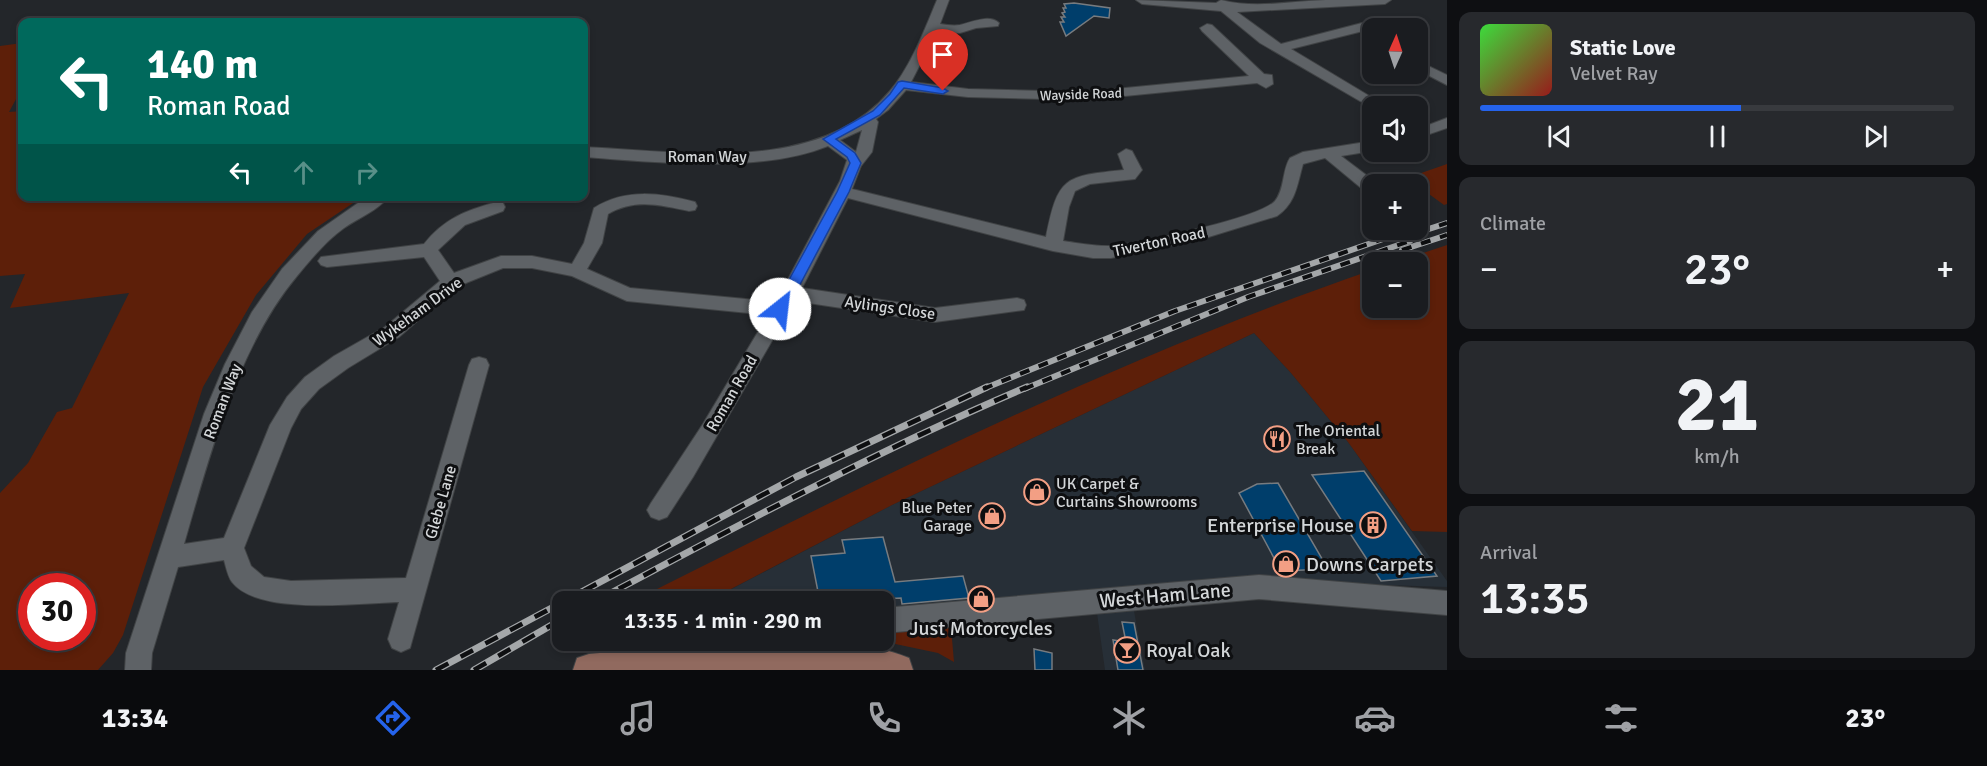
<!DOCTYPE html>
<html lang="en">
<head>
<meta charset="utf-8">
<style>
	body { margin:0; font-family:Signika,sans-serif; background:#27292d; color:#f1f3f6; height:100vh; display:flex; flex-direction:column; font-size:22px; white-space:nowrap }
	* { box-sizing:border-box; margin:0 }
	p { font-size:20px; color:#9fa1a5 }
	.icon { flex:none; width:33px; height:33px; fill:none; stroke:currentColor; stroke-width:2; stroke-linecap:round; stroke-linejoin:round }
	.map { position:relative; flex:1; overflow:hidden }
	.panel { display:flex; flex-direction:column; gap:12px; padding:12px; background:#0e0f12; width:540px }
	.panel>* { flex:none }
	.guide { position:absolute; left:18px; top:18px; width:570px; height:183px; border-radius:12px; box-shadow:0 3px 9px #0003,0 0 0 2px #383a3e; background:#00695c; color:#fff; overflow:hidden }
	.needle { width:39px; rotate:3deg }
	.buttons { position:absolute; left:1362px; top:18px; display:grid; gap:12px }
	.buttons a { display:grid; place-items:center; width:66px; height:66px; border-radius:12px; background:#1a1c20; box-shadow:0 3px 9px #0003,0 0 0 2px #383a3e; font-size:30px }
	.speed { position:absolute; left:18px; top:573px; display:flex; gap:12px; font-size:30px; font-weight:700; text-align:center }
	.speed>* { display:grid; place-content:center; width:78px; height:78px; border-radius:50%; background:#1a1c20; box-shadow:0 3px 9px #0003,0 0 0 2px #383a3e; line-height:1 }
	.speed .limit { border:9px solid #d22; background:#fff; color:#111 }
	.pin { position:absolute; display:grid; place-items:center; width:51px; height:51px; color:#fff; margin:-62px -26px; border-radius:50% 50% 50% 0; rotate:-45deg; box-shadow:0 0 6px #0007 }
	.pin .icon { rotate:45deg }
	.me { position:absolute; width:66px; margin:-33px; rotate:29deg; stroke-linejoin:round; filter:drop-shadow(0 0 4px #0008) }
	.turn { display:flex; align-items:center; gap:21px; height:126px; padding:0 30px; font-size:27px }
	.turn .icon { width:78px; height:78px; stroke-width:2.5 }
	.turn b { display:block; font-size:42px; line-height:51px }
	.lanes { display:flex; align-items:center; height:57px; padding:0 30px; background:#0003; justify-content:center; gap:30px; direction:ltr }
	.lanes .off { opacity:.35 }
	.big { font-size:45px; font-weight:600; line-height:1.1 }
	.panel .tile { flex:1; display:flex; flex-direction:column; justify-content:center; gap:9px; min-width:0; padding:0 21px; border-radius:12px; background:#27292d }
	.panel .dial { align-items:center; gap:0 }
	.dial b { font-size:78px; line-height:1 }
	.song { display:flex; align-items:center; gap:18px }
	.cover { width:72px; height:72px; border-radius:9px; background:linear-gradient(135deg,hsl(120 70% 55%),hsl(0 70% 35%)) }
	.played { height:6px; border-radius:3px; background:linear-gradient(90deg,#2563eb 55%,#383a3e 55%) }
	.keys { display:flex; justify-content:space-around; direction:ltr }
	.heat { display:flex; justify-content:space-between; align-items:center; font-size:33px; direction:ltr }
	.trip { position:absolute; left:552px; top:591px; width:342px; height:60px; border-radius:12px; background:#1a1c20; box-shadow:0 3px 9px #0003,0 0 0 2px #383a3e; font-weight:600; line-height:60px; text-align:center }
	.tabs { display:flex; height:96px; justify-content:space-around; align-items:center; background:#0a0b0d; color:#9fa1a5 }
	.tabs .icon { width:42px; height:42px }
	.tabs .active { color:#2563eb }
	.tabs b { font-size:27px; color:#f1f3f6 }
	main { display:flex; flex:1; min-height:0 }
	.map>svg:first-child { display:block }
</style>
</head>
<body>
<main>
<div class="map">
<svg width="1447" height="670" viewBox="0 0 1447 670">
	<rect width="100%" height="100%" fill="#23262a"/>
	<path fill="#272f37" d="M1254,333l37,40 57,69 99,139v6l-185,-6 -378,36v-15h-177l185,-97z
		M1134,611l11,59h-40l-8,-57z"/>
	<path fill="#5d1f09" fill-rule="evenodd" d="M22,43v45l-13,24 13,-1v85l340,1 -55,37 -51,61 -53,92 -80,248 -10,18 -15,17h-98v-177l28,-30 29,-51 15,-4 57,-115 -119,15 15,-34 -25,2v-230zM32,586h50v52h-50z
		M1447,164v40l-3,1 -37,-27z
		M1447,245v287l-35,-1 -64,-89 -57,-69 -37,-40 -362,172 -184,96h-75c241,-121 484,-243 739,-331v38h46v-46h-22z
		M951,627l3,35 -16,-9 -57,-12 3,-1 1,-6 12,-3z"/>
	<path fill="#003e6b" stroke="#777b7f" stroke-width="1.5" d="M1074,3l36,5 -1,10 -15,-2 -28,20 -6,-14h4l-3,-5h4l-3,-4 3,-1 -2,-4h3l-2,-4z
		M1364,471l73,105 -56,5 -69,-106z
		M1278,483l50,86 -47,2 -42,-78 18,-9z
		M883,537l12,45 68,-6 6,22 -67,6 -1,-6 -81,4 -9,-46 34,-3 -3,-13z
		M1122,622l12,1 9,47h-25l-5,-30 13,2z
		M1034,649l18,4v17h-17z"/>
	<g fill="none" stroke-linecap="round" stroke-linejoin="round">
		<g stroke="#404345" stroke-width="2">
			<path id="minor" d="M937,0h12l-9,24c6,1 14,2 20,1 13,-3 29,-11 39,-2l-1,3 -22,2 -16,5 -23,-1 -26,50 57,7 116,3 165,-16 -47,-45 -2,-3 7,-4 5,1 52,49 8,1 1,9 -7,4 -9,-5 -173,17 -116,-3 -62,-7 -18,20 -12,9 2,3 -6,30 -11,14 -9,23 194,48c12,-60 18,-61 78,-67l-6,-16 8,-5 6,2 10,19 -7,9 -45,5 -15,7 -6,16 -6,34c15,2 30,5 45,5 26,-1 152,-28 167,-45 10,-12 7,-31 15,-43l13,-6 69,-11v10l-31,5 37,28h-6v9l-6,-1 -41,-34 -22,6c-6,21 -7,39 -26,52l-75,23 -91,19h-18l-40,-7 -205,-53 -46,90 133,20 82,-10 7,2 2,5 -2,5 -89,12 -140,-21 -102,176 -26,40 -8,3 -8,-3 -4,-7 4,-7 52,-79 65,-109 -141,-14 -55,-25 -40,-8h-29l-47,19 -57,50 -51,31 -29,21 -18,20 -10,19 -47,120 7,18 13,11 27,4 115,-3 63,-213 3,-6 7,-2 7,2 3,6 -79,283 -9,4 -9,-4 -4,-9 11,-37c-40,1 -141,14 -167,-20 -4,-5 -6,-15 -8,-22l-46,7 -26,86 -1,17h-26l1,-17 78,-239 21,-50 27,-52 30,-43 36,-38 50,-35h21c-10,14 -31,22 -45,32 -18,13 -33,31 -47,48 -59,70 -88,181 -113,268l40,-6 46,-113 17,-28 18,-20 29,-21 51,-29 55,-46 -16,-24 -97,10 -6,-2 -3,-4 3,-4 103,-13c20,-25 42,-34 73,-42l6,1 2,4 -2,4 -38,14 -27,25 16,23 47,-17h31l40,8 12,-21 10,-35c32,-20 66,-15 101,-6l2,4 -2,4 -6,1c-28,-6 -55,-13 -81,3l-6,29 -15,26 43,19 146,14 64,-121 7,-21 -19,-14c-69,28 -171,16 -244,11v-10c96,4 235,29 306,-56 21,-25 34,-60 47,-91zM862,130l-6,22 -16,-12z
				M1136,0l80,3 5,-3c34,9 70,1 105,0 22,0 44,0 65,0l-6,4 -148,8 44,32 85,-22 5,1 1,3 -1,3 -80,20 95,57h-14v2l-112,-65 -39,-32 -79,-7z
				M1418,61l29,14v10l-29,-15z
				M1447,118v10l-29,10v-9z
				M1259,575l188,16v24l-188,-16 -363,33 -12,6v-26l11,-5z
				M855,640h26l-9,30h-20l-3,-8z"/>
		</g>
		<g stroke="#404345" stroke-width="2">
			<path id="major" d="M743,640c55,0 114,-3 166,18l4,12h-340l4,-12 12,-4z"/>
		</g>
		<use href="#minor" fill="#5e6266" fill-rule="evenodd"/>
		<use href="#major" fill="#916a5f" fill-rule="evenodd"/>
		<g stroke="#a4a7a9" stroke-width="6">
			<path id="rail-far1" d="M1401,238l46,-15
				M1402,250l45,-15
				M983,389l192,-78 234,-81
				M1024,389l224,-92 162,-56"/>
		</g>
		<g stroke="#a4a7a9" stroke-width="7">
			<path id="rail" d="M594,602c143,-76 284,-152 433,-215
				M436,670l360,-193 191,-90
				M474,670l88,-51"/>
		</g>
		<use href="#rail-far1" stroke="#0e0f11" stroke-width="4" stroke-dasharray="10" stroke-linecap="butt"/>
		<use href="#rail" stroke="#0e0f11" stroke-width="4.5" stroke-dasharray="14" stroke-linecap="butt"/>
	</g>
	<path fill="#2563eb" stroke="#184099" stroke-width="1.5" d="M902,81l41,7 5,3 -5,3 -39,-6 -24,27 -44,24 19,14 6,10 -12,29 -64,121h-10l-2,-4 64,-117 13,-29 -3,-6 -24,-18 50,-28 17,-17 8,-12z"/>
	<defs>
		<g id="restaurant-ring" transform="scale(1.35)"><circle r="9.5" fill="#0e0f11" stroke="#f39f84" stroke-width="1.5"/><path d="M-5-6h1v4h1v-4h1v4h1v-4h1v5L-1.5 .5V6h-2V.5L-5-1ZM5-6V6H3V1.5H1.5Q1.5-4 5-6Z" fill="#f39f84"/></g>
		<g id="shop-ring" transform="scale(1.35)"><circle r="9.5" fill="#0e0f11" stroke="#f39f84" stroke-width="1.5"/><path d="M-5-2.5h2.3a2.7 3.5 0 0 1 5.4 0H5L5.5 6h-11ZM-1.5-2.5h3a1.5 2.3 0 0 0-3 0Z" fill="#f39f84"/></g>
		<g id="building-ring" transform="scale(1.35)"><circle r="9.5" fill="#0e0f11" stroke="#f39f84" stroke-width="1.5"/><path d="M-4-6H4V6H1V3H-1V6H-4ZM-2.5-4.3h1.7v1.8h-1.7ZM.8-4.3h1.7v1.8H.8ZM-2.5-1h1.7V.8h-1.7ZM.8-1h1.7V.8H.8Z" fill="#f39f84"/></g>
		<g id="bar-ring" transform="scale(1.35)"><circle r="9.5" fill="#0e0f11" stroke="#f39f84" stroke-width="1.5"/><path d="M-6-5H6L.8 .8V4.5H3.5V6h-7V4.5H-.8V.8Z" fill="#f39f84"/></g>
	</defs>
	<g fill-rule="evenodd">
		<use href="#restaurant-ring" x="1277" y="439"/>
		<use href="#shop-ring" x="1037" y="492"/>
		<use href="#shop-ring" x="992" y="516"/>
		<use href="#building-ring" x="1373" y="525"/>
		<use href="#shop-ring" x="1286" y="564"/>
		<use href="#shop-ring" x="981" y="599"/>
		<use href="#bar-ring" x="1127" y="650"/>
	</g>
	<g text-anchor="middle" stroke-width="6" stroke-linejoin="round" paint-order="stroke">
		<g font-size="14" fill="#d3d6d8" stroke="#0e0f11">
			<text transform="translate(1081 94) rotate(-2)" y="5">Wayside Road</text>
		</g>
		<g font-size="16" fill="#d3d6d8" stroke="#0e0f11">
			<text x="707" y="162">Roman Way</text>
			<text transform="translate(1159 241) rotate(-12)" y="6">Tiverton Road</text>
			<text transform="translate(890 307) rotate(8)" y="6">Aylings Close</text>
			<text transform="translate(417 311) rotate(-36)" y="6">Wykeham Drive</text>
			<text transform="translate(731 393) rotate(-60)" y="6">Roman Road</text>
			<text transform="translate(222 401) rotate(-69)" y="6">Roman Way</text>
			<text transform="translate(440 502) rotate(-74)" y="6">Glebe Lane</text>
		</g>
		<g font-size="16" fill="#d3d6d8" stroke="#0e0f11" text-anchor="start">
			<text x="1296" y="436">The Oriental<tspan x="1296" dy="18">Break</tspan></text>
			<text x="1056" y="489">UK Carpet &amp;<tspan x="1056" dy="18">Curtains Showrooms</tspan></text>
			<text x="972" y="513" text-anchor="end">Blue Peter<tspan x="972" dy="18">Garage</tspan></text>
		</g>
		<g font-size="20" fill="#d3d6d8" stroke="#0e0f11" text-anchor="start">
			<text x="1354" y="532" text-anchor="end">Enterprise House</text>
			<text x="1306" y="571">Downs Carpets</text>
			<text x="981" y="635" text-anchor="middle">Just Motorcycles</text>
			<text x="1146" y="657">Royal Oak</text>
		</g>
		<g font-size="20" fill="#d3d6d8" stroke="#0e0f11">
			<text transform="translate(1165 595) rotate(-5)" y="7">West Ham Lane</text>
		</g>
	</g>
</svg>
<div class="buttons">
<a><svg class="needle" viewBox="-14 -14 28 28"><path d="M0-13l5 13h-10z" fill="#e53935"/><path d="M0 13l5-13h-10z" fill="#9fa1a5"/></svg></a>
<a><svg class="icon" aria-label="sound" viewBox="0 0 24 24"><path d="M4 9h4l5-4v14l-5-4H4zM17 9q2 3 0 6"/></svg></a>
<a>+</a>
<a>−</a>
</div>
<div class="speed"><div class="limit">30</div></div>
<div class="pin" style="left:943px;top:91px;background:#d93025"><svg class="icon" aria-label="arrive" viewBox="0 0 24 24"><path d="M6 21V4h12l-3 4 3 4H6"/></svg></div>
<svg class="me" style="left:780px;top:309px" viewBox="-20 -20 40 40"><circle r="19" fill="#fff"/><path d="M0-13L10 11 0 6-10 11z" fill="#2563eb"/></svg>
<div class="trip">13:35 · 1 min · 290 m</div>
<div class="guide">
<div class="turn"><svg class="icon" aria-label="left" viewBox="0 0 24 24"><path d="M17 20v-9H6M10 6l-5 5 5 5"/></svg><div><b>140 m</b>Roman Road</div></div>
<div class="lanes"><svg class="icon" aria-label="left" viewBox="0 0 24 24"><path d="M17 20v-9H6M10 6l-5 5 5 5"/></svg><svg class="icon off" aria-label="ahead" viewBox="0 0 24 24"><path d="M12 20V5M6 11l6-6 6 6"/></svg><svg class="icon off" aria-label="right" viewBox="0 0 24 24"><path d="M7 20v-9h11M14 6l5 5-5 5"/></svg></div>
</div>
</div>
<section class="panel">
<div class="tile">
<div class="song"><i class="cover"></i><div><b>Static Love</b><p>Velvet Ray</p></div></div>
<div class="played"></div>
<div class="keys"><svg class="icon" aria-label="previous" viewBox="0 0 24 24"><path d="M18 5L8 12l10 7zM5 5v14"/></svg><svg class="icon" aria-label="pause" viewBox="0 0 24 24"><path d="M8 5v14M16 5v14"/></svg><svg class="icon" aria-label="next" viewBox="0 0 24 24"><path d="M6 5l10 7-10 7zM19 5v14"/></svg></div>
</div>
<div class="tile"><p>Climate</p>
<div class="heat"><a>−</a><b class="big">23°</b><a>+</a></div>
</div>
<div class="tile dial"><b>21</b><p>km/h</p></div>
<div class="tile"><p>Arrival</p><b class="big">13:35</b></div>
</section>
</main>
<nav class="tabs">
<b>13:34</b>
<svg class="icon active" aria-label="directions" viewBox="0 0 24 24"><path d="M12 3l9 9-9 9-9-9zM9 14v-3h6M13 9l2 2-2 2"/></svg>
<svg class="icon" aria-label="music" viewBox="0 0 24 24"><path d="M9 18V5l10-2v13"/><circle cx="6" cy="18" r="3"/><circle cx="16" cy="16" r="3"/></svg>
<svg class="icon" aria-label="phone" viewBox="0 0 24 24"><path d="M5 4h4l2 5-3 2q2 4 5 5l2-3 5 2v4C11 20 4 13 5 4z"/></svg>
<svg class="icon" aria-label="climate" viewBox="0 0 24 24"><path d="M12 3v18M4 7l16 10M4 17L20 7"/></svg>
<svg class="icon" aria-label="car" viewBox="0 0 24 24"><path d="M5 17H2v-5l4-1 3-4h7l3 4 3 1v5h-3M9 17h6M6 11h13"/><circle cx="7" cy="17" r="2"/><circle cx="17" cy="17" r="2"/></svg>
<svg class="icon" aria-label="filters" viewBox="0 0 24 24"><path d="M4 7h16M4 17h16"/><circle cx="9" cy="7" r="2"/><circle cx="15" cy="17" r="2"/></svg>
<b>23°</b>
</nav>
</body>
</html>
